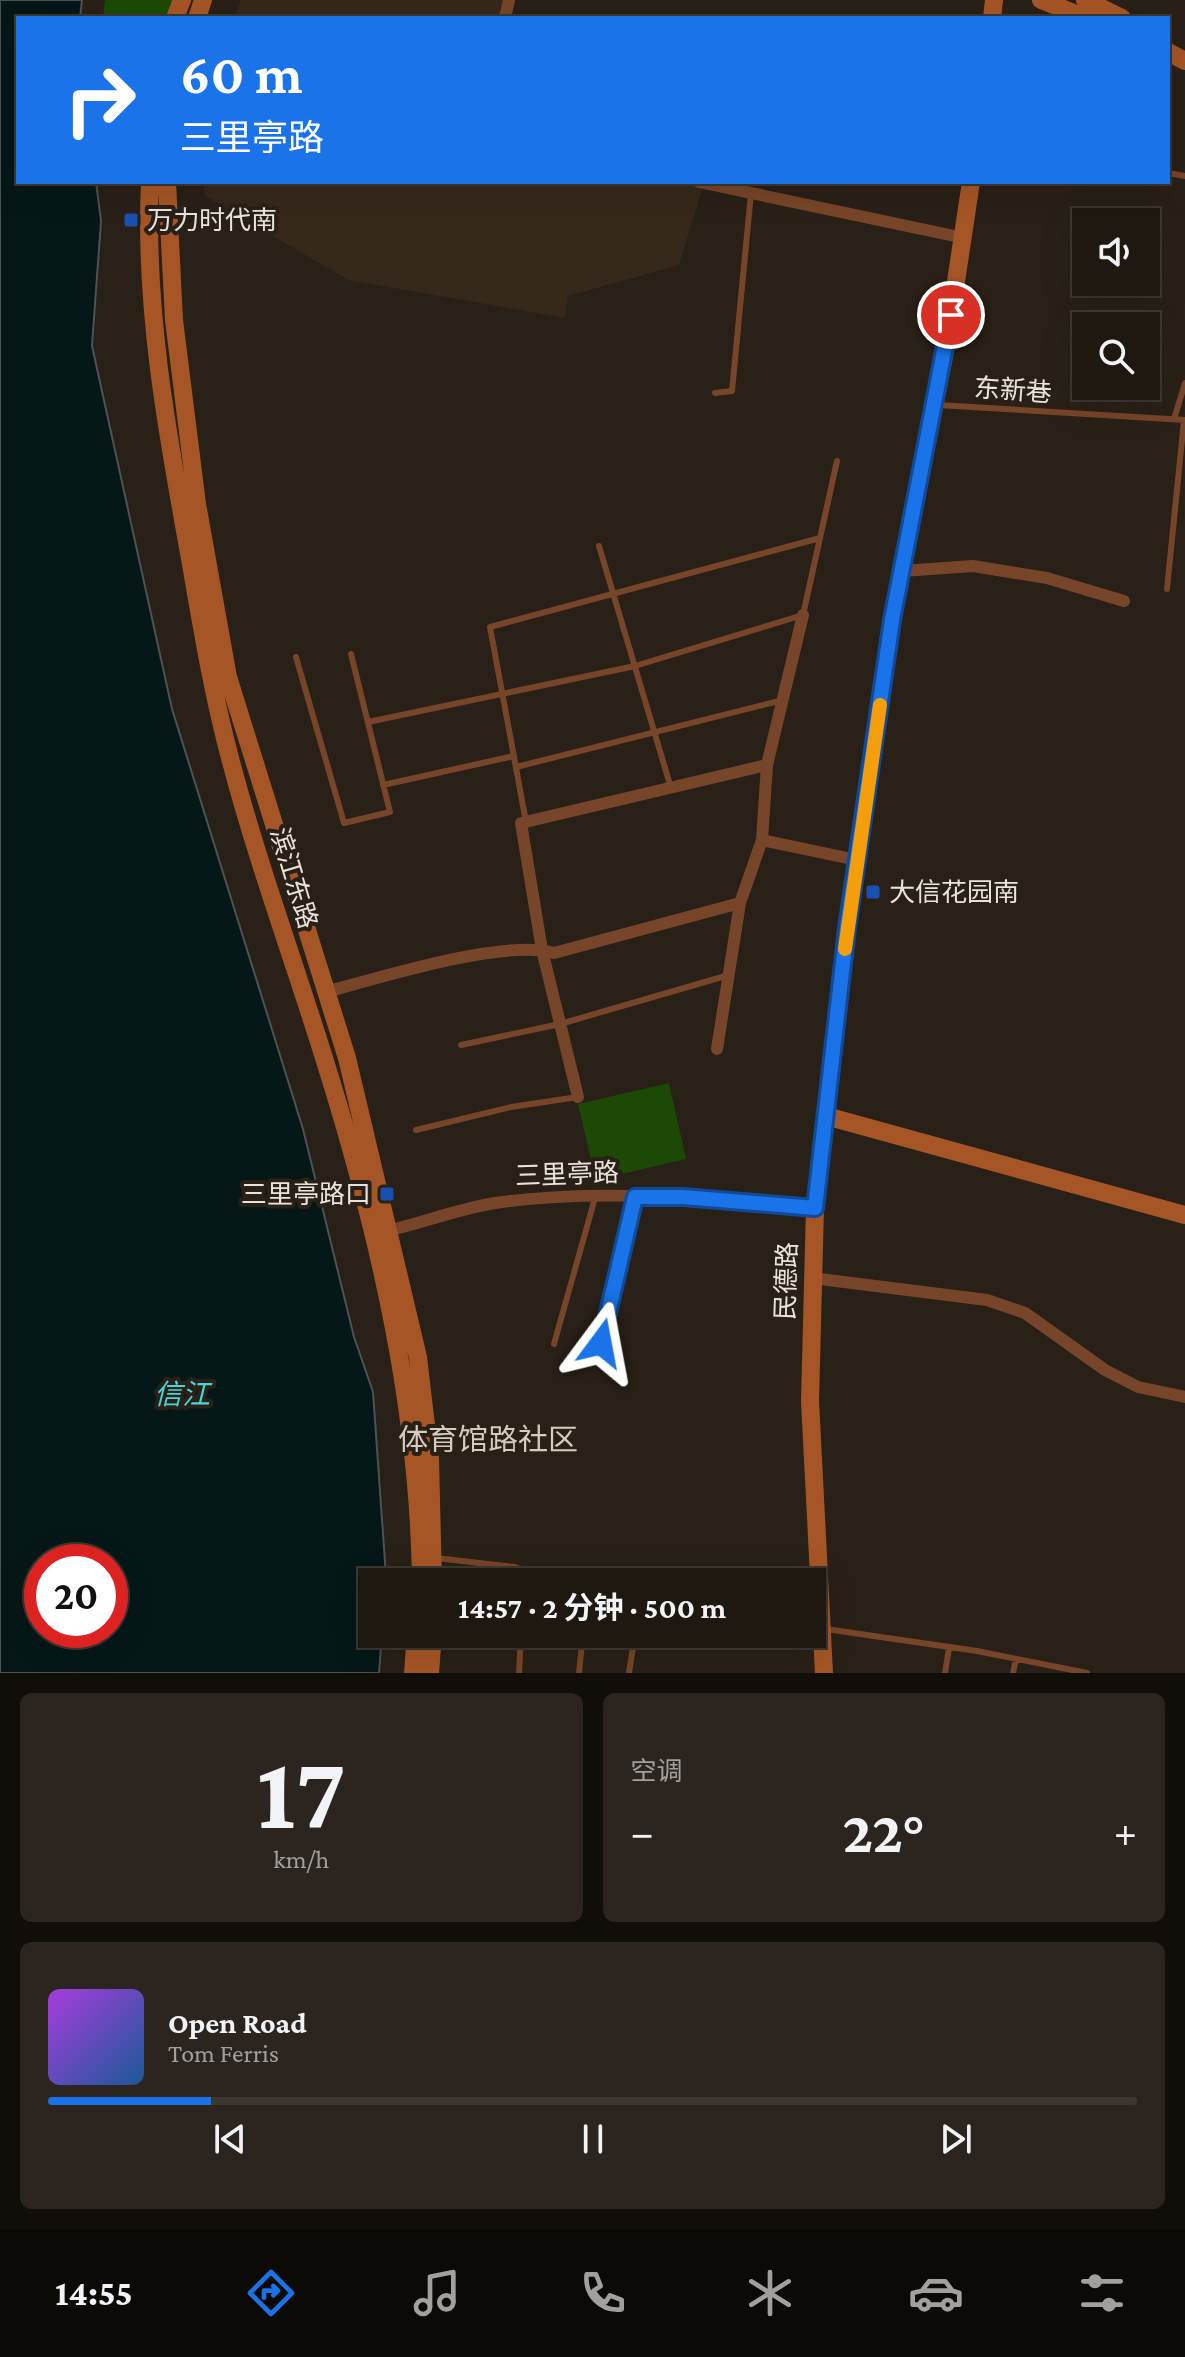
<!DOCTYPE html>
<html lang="zh">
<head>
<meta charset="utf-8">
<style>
	body { margin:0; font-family:"Crimson Pro","Noto Sans SC",serif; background:#2c251f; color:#f1f3f6; height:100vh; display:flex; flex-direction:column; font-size:30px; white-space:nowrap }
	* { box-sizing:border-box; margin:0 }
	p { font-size:26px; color:#a1a09f }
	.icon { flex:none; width:44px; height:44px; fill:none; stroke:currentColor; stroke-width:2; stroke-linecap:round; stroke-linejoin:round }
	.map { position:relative; height:1673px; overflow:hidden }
	.panel { display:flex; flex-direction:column; gap:20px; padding:20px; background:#110d09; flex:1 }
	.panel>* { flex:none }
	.banner { position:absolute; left:16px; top:16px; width:1154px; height:168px; border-radius:0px; box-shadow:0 8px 32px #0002,0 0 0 2px #3c3731; background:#1a73e8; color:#fff; overflow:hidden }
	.tools { position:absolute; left:1072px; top:208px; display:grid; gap:16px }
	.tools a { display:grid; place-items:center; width:88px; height:88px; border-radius:0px; background:#1f1811; box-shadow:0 8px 32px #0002,0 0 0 2px #3c3731; font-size:40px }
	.speed { position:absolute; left:24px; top:1544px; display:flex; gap:16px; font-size:40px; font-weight:700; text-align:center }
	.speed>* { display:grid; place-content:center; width:104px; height:104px; border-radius:50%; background:#1f1811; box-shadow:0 8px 32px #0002,0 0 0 2px #3c3731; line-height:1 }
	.speed .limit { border:12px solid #d22; background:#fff; color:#111 }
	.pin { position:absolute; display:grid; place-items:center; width:68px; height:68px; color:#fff; margin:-34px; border:4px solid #fff; border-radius:50%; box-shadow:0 2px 8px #0007 }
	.me { position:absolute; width:88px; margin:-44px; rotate:13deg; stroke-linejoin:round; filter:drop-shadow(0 0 6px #0008) }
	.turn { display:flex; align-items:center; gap:28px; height:168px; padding:0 32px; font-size:36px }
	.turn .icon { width:104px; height:104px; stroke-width:2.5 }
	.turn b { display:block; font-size:56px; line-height:68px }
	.big { font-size:60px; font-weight:700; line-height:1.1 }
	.panel .tile { flex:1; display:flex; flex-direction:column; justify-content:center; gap:12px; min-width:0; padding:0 28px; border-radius:12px; background:#2c251f }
	.panel .dial { align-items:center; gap:0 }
	.dial b { font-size:104px; line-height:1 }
	.song { display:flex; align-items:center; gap:24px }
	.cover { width:96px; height:96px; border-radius:12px; background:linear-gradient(135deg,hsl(280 70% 55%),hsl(210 70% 35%)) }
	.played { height:8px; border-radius:4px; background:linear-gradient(90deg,#1a73e8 15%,#3c3731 15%) }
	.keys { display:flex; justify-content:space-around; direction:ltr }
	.heat { display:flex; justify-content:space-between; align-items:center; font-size:44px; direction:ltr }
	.panel .tiles { flex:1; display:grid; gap:20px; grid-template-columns:1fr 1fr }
	.tile:last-child { grid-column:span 2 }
	.trip { position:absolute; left:358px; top:1568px; width:468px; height:80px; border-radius:0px; background:#1f1811; box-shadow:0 8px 32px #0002,0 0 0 2px #3c3731; font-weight:700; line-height:80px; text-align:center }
	.menu { display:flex; height:128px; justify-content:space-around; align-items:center; background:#0c0a07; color:#a1a09f }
	.menu .icon { width:56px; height:56px }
	.menu .selected { color:#1a73e8 }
	.menu b { font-size:36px; color:#f1f3f6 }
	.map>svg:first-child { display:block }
</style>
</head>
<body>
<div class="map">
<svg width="1185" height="1673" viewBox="0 0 1185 1673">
	<rect width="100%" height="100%" fill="#292017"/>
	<path fill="#36281b" d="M241,0h268l-3,18h-272z
		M203,182h496l5,1 -25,82 -111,31 -3,22 -217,-38 -143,-84z"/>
	<path fill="#1c4a06" d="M105,0h70l-7,18h-65z
		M669,1083l17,76 -90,21 -18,-76z"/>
	<path fill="#051717" stroke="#4a5452" stroke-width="2" fill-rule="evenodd" d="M0,0h82l-2,18h-62v164h78l5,39 -9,125 80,363 131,420 51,208 19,55 13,184v6h-14v52h10l-3,39h-379zM42,1562h68v68h-68z"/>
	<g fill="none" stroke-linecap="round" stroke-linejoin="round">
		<path stroke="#774529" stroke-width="6" d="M1168,173l17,3
			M715,393l17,-2 19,-198
			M938,405l247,15
			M1174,419l11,-36
			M599,546l72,242
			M1167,589l17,-169
			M296,657l48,166 46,-11 -39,-158
			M368,722l267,-56 168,-51 34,-154
			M516,767l267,-67
			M383,785l131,-29
			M526,822l-36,-195 330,-89
			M461,1045l99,-21 169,-49
			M416,1130l95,-23 67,-10
			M601,1343l34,-146
			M554,1344l41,-146
			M436,1558l79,9 42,15
			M812,1627l165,24 110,22
			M519,1673l2,-39
			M579,1673l4,-39
			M629,1673l6,-39
			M945,1673l4,-25
			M1013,1673l3,-14"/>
		<path stroke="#774529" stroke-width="12" d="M505,18l4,-18
			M699,182l265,56
			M902,571l71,-5 74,12 77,23
			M767,765l36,-150
			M326,992c52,-14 180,-54 228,-39l186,-50 22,-63 95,20
			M717,1049l23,-146
			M578,1097l-36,-147 -21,-127 246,-58 -5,75
			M382,1232c38,-8 75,-23 113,-29 103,-15 217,-4 320,5
			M812,1278l175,22 38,13 80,57 33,17 47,10"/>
		<path stroke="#a65626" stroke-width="18" d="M1041,0l45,18
			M1085,0l37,18
			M175,18l7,-18
			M197,18l6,-18
			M992,18l2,-18
			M1168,52l17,9
			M150,182c-6,124 17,250 39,371 12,69 23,138 41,205 28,107 67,211 99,316 51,165 90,335 92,508
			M167,182l7,138 23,184 31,173 119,381 71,299 12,102 3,123
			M826,1116l359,99
			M413,1673l3,-39
			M430,1673l3,-39
			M824,1673l-14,-272 5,-193 32,-280 45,-308 55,-279 24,-159"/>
	</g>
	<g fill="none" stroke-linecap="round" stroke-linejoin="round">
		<g stroke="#114b97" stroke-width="20">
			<path id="route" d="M601,1343l34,-146h48l132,11 32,-280 45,-308 59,-305"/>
		</g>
		<use href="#route" stroke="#1a73e8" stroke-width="14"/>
		<path stroke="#f59e0b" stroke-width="14" d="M845,949l35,-244"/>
	</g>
	<g fill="#1a4fb4" stroke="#292017" stroke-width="3">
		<rect x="123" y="212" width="16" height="16" rx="4"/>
		<rect x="865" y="884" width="16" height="16" rx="4"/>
		<rect x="379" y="1186" width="16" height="16" rx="4"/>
	</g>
	<g text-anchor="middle" stroke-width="8" stroke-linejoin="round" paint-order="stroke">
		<g font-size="26" fill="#eae3dd" stroke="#292017" text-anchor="start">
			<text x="147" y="229">万力时代南</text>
			<text x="889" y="901">大信花园南</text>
			<text x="371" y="1203" text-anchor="end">三里亭路口</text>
		</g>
		<g font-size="26" fill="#eae3dd" stroke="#292017">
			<text transform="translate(1013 390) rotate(4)" y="9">东新巷</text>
			<text transform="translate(294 878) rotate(73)" y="9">滨江东路</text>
			<text transform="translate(567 1174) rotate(-2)" y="9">三里亭路</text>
			<text transform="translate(786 1281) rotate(-88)" y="9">民德路</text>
		</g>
		<g font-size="28" font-style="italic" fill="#46d6d8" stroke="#292017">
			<text x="182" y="1404">信江</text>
		</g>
		<g font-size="30" fill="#d7cabe" stroke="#292017">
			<text x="488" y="1450">体育馆路社区</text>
		</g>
	</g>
</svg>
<div class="tools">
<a><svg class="icon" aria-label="sound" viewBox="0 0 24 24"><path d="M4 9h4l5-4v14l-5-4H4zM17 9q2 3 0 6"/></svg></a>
<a><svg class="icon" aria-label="search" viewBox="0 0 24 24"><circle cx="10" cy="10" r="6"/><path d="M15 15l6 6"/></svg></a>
</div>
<div class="speed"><div class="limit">20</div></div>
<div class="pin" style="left:951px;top:315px;background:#d93025"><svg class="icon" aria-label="arrive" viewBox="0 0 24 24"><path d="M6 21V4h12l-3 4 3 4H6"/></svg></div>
<svg class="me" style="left:601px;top:1343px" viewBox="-20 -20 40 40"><path d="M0-17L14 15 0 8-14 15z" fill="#1a73e8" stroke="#fff" stroke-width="4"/></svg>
<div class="trip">14:57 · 2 分钟 · 500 m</div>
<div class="banner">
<div class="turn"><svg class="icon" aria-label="right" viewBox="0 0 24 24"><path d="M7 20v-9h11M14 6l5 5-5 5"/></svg><div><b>60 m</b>三里亭路</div></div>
</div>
</div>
<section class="panel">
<div class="tiles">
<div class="tile dial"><b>17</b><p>km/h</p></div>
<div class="tile"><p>空调</p>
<div class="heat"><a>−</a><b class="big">22°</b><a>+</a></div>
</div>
<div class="tile">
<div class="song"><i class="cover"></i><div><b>Open Road</b><p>Tom Ferris</p></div></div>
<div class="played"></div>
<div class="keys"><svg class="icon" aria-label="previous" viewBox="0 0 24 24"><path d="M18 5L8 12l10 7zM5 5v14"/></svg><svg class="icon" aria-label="pause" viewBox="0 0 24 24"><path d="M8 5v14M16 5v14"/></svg><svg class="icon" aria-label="next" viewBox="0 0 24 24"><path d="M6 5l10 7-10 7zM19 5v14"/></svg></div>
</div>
</div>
</section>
<nav class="menu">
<b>14:55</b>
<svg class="icon selected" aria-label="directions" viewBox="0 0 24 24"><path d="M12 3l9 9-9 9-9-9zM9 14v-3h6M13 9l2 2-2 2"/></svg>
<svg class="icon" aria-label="music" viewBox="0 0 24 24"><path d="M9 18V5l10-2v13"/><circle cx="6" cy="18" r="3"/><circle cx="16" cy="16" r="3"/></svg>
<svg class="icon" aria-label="phone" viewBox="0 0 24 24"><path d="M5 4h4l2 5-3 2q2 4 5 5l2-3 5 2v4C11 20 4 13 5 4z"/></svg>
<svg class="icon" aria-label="climate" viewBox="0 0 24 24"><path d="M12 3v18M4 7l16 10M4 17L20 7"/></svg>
<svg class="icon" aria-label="car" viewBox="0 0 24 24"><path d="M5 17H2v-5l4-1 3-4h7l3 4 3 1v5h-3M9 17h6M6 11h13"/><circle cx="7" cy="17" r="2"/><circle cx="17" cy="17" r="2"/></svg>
<svg class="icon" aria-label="filters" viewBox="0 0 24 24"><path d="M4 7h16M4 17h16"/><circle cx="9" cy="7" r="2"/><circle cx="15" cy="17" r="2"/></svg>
</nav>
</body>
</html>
